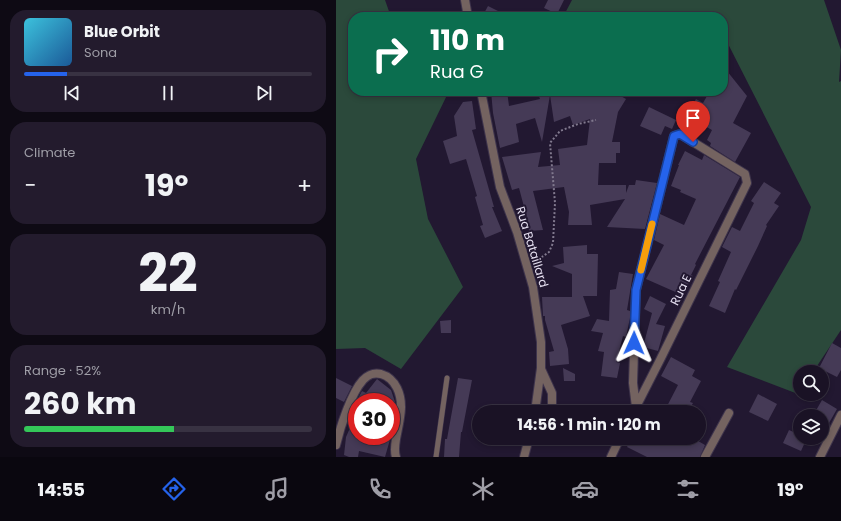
<!DOCTYPE html>
<html lang="en">
<head>
<meta charset="utf-8">
<style>
	body { margin:0; font-family:Poppins,sans-serif; background:#231b2d; color:#f1f3f6; height:100vh; display:flex; flex-direction:column; font-size:15px; white-space:nowrap }
	* { box-sizing:border-box; margin:0 }
	p { font-size:13px; color:#9f9ea7 }
	.icon { flex:none; width:22px; height:22px; fill:none; stroke:currentColor; stroke-width:2; stroke-linecap:round; stroke-linejoin:round }
	.map { position:relative; flex:1; overflow:hidden }
	.side { display:flex; flex-direction:column; gap:10px; padding:10px; background:#0e0a14; width:336px }
	.side>* { flex:none }
	.hud { position:absolute; left:12px; top:12px; width:380px; height:84px; border-radius:16px; box-shadow:0 2px 6px #0003,0 0 0 1px #383242; background:#0b6e4f; color:#fff; overflow:hidden }
	.buttons { position:absolute; left:457px; top:365px; display:grid; gap:8px }
	.buttons a { display:grid; place-items:center; width:36px; height:36px; border-radius:50%; background:#1a1225; box-shadow:0 2px 6px #0003,0 0 0 1px #383242; font-size:20px }
	.speed { position:absolute; left:12px; top:393px; display:flex; gap:8px; font-size:20px; font-weight:700; text-align:center }
	.speed>* { display:grid; place-content:center; width:52px; height:52px; border-radius:50%; background:#1a1225; box-shadow:0 2px 6px #0003,0 0 0 1px #383242; line-height:1 }
	.speed .limit { border:6px solid #d22; background:#fff; color:#111 }
	.pin { position:absolute; display:grid; place-items:center; width:34px; height:34px; color:#fff; margin:-41px -17px; border-radius:50% 50% 50% 0; rotate:-45deg; box-shadow:0 0 4px #0007 }
	.pin .icon { rotate:45deg }
	.me { position:absolute; width:44px; margin:-22px; rotate:1deg; stroke-linejoin:round; filter:drop-shadow(0 0 3px #0008) }
	.turn { display:flex; align-items:center; gap:14px; height:84px; padding:0 16px; font-size:18px }
	.turn .icon { width:52px; height:52px; stroke-width:2.5 }
	.turn b { display:block; font-size:28px; line-height:34px }
	.big { font-size:30px; font-weight:700; line-height:1.1 }
	.side .tile { flex:1; display:flex; flex-direction:column; justify-content:center; gap:6px; min-width:0; padding:0 14px; border-radius:16px; background:#231b2d }
	.side .dial { align-items:center; gap:0 }
	.dial b { font-size:52px; line-height:1 }
	.song { display:flex; align-items:center; gap:12px }
	.cover { width:48px; height:48px; border-radius:6px; background:linear-gradient(135deg,hsl(190 70% 55%),hsl(210 70% 35%)) }
	.played { height:4px; border-radius:2px; background:linear-gradient(90deg,#2563eb 15%,#383242 15%) }
	.keys { display:flex; justify-content:space-around; direction:ltr }
	.heat { display:flex; justify-content:space-between; align-items:center; font-size:22px; direction:ltr }
	.charge { height:6px; border-radius:3px; background:linear-gradient(90deg,#34c759 52%,#383242 0) }
	.trip { position:absolute; left:136px; top:405px; width:234px; height:40px; border-radius:20px; background:#1a1225; box-shadow:0 2px 6px #0003,0 0 0 1px #383242; font-weight:700; line-height:40px; text-align:center }
	.dock { display:flex; height:64px; justify-content:space-around; align-items:center; background:#0a070f; color:#9f9ea7 }
	.dock .icon { width:28px; height:28px }
	.dock .on { color:#2563eb }
	.dock b { font-size:18px; color:#f1f3f6 }
	main { display:flex; flex:1; min-height:0 }
	.map>svg:first-child { display:block }
</style>
</head>
<body>
<main>
<section class="side">
<div class="tile">
<div class="song"><i class="cover"></i><div><b>Blue Orbit</b><p>Sona</p></div></div>
<div class="played"></div>
<div class="keys"><svg class="icon" aria-label="previous" viewBox="0 0 24 24"><path d="M18 5L8 12l10 7zM5 5v14"/></svg><svg class="icon" aria-label="pause" viewBox="0 0 24 24"><path d="M8 5v14M16 5v14"/></svg><svg class="icon" aria-label="next" viewBox="0 0 24 24"><path d="M6 5l10 7-10 7zM19 5v14"/></svg></div>
</div>
<div class="tile"><p>Climate</p>
<div class="heat"><a>−</a><b class="big">19°</b><a>+</a></div>
</div>
<div class="tile dial"><b>22</b><p>km/h</p></div>
<div class="tile"><p>Range · 52%</p><b class="big">260 km</b><div class="charge"></div></div>
</section>
<div class="map">
<svg width="505" height="457" viewBox="0 0 505 457">
	<rect width="100%" height="100%" fill="#221831"/>
	<path fill="#2b493b" d="M0,0h49l6,17h-38v74h96l-33,68 12,60 35,68 -62,82 -36,-21 -29,1z
		M236,0h252l17,50 -2,32 2,-1v249l-28,42h-13v20l-2,2 -71,-27 74,-127 10,-33 -88,-173v-17h-160z"/>
	<path fill="#453a56" d="M212,0h16l-7,14 -13,-6z
		M152,6l22,11h-28z
		M387,66l24,30 -14,27 18,10 -16,29 -25,-16 1,-3 -4,-3 5,-10 -25,-14 9,-17 7,4 4,-7 4,1 3,-6h9z
		M155,91h16l2,15 31,-7 -3,-8h75l14,8 -8,13 -6,30h8v11h-4v10h-17l-1,22h28v8l3,-8h6l1,-5 21,3 -12,46 -38,-2 18,-28 -35,6 2,20h-24l1,-13 -5,-25 -31,4 10,39 -14,1 -2,-13 -8,-30 -7,2 -10,-33 39,-5 -3,15 22,-2 -2,-16 29,-4 3,-26 -17,6 -3,-9 -16,6 -4,-27 -8,47 -7,-24 -19,6 3,18 -19,6 -7,-35z
		M136,101l4,28 -4,1 22,77h-2l10,24 -17,7 -5,-12 3,-1 -8,-28 2,-1 -11,-37 -16,5 -7,-23 14,-5 -3,-20 9,-14z
		M313,107l27,13 -4,9 -7,-3 -4,9 -21,-9z
		M349,151l17,9 2,-5 36,22 -45,87 1,1 -5,10 2,1 -8,14 -2,-1 -3,5 -34,-15 18,-34 -10,-5 6,-26 24,11 12,-26 -16,-7 1,-2 -10,-4 8,-21h-1z
		M428,182l17,11 -7,10 5,3 -13,19 1,1 -9,20 -22,44 -1,-1 -10,24 -16,-7 11,-24 -2,-1 13,-29 -9,-5 10,-20 8,4 14,-28 -3,-2z
		M251,245v9h11l-1,42h-14l7,20 -29,9 7,24 1,15 -19,2 -1,-14 5,-1 -9,-31v-4h-2l-1,-19h30v-23l-20,-8 12,-3 -1,-16z
		M283,272l14,2 -6,36 3,1v7l-4,19 -3,-1 -7,26 4,1 -3,15 -16,-2 3,-24 -6,-1 5,-18 -12,-2 6,-12 12,2 1,-31 6,-1z
		M314,296l16,8 -10,20 9,2 -7,25 -15,-4 9,-34 -8,-4z
		M115,320v13h-10l-1,-12z
		M496,343l9,5v22l-4,7 -18,-9z
		M335,357l24,13 -3,6 9,5 -11,21 3,1 -5,9h-24l14,-27 -17,-9z
		M227,368l12,6v7h-11z
		M0,378l16,8 -8,16 -8,-4z
		M122,378l14,2 -10,52h-1l-2,25h-15l1,-18h2z
		M41,379l14,11 4,12h-38v6l-3,-2 8,-15 4,2z
		M422,394l19,10 -9,17 -19,-9z
		M486,400l15,9 -8,14 -7,-5v-2h-4l-4,-2z
		M21,412v24h34l-6,21 -26,-6 -1,6h-9l-5,-2 2,-18z
		M453,430l11,5v3h7l-6,13 -18,-8z
		M296,438h61l12,7 -5,12h-53l-20,-10z"/>
	<g fill="none" stroke-linecap="round" stroke-linejoin="round">
		<g stroke="#3e344c" stroke-width="6">
			<path id="lane" d="M100,457l11,-79"/>
		</g>
		<g stroke="#3e344c" stroke-width="10">
			<path id="street" d="M129,0l3,17
				M145,91l19,96 17,45 16,55 8,55v26l-6,44
				M205,369l11,24v19
				M291,412l9,-5 25,-49 86,-175 -2,-9 -65,-40 -6,2 -38,154 -3,93 3,24 -3,5
				M226,438l6,3 15,-3
				M0,445c4,-17 15,-52 27,-65 5,-5 10,-8 18,-6 7,2 13,8 16,14 8,16 2,34 -1,51 -1,6 -2,12 0,18
				M188,457l5,-19
				M275,457l9,-19
				M369,457l24,-44
				M484,457l21,-42"/>
		</g>
		<path stroke="#81798e" stroke-width="2" stroke-dasharray="2 2" stroke-linecap="butt" d="M199,262l14,-10 4,-9 2,-40 -5,-60 10,-12 18,-7 18,-4"/>
		<use href="#lane" stroke="#746360" stroke-width="5"/>
		<use href="#street" stroke="#746360" stroke-width="8"/>
	</g>
	<g fill="none" stroke-linecap="round" stroke-linejoin="round">
		<g stroke="#184099" stroke-width="10">
			<path id="route" d="M298,343l2,-53 38,-154 6,-2 13,8"/>
		</g>
		<use href="#route" stroke="#2563eb" stroke-width="7"/>
		<path stroke="#f59e0b" stroke-width="7" d="M305,270l11,-46"/>
	</g>
	<g text-anchor="middle" stroke-width="4" stroke-linejoin="round" paint-order="stroke">
		<g font-size="12" fill="#e7e1f2" stroke="#221831">
			<text transform="translate(196 247) rotate(73)" y="4">Rua Bataillard</text>
			<text transform="translate(345 290) rotate(-64)" y="4">Rua E</text>
		</g>
	</g>
</svg>
<div class="buttons">
<a><svg class="icon" aria-label="search" viewBox="0 0 24 24"><circle cx="10" cy="10" r="6"/><path d="M15 15l6 6"/></svg></a>
<a><svg class="icon" aria-label="layers" viewBox="0 0 24 24"><path d="M12 4l9 5-9 5-9-5zM3 14l9 5 9-5"/></svg></a>
</div>
<div class="speed"><div class="limit">30</div></div>
<div class="pin" style="left:357px;top:142px;background:#d93025"><svg class="icon" aria-label="arrive" viewBox="0 0 24 24"><path d="M6 21V4h12l-3 4 3 4H6"/></svg></div>
<svg class="me" style="left:298px;top:343px" viewBox="-20 -20 40 40"><path d="M0-17L14 15 0 8-14 15z" fill="#2563eb" stroke="#fff" stroke-width="4"/></svg>
<div class="trip">14:56 · 1 min · 120 m</div>
<div class="hud">
<div class="turn"><svg class="icon" aria-label="right" viewBox="0 0 24 24"><path d="M7 20v-9h11M14 6l5 5-5 5"/></svg><div><b>110 m</b>Rua G</div></div>
</div>
</div>
</main>
<nav class="dock">
<b>14:55</b>
<svg class="icon on" aria-label="directions" viewBox="0 0 24 24"><path d="M12 3l9 9-9 9-9-9zM9 14v-3h6M13 9l2 2-2 2"/></svg>
<svg class="icon" aria-label="music" viewBox="0 0 24 24"><path d="M9 18V5l10-2v13"/><circle cx="6" cy="18" r="3"/><circle cx="16" cy="16" r="3"/></svg>
<svg class="icon" aria-label="phone" viewBox="0 0 24 24"><path d="M5 4h4l2 5-3 2q2 4 5 5l2-3 5 2v4C11 20 4 13 5 4z"/></svg>
<svg class="icon" aria-label="climate" viewBox="0 0 24 24"><path d="M12 3v18M4 7l16 10M4 17L20 7"/></svg>
<svg class="icon" aria-label="car" viewBox="0 0 24 24"><path d="M5 17H2v-5l4-1 3-4h7l3 4 3 1v5h-3M9 17h6M6 11h13"/><circle cx="7" cy="17" r="2"/><circle cx="17" cy="17" r="2"/></svg>
<svg class="icon" aria-label="filters" viewBox="0 0 24 24"><path d="M4 7h16M4 17h16"/><circle cx="9" cy="7" r="2"/><circle cx="15" cy="17" r="2"/></svg>
<b>19°</b>
</nav>
</body>
</html>
